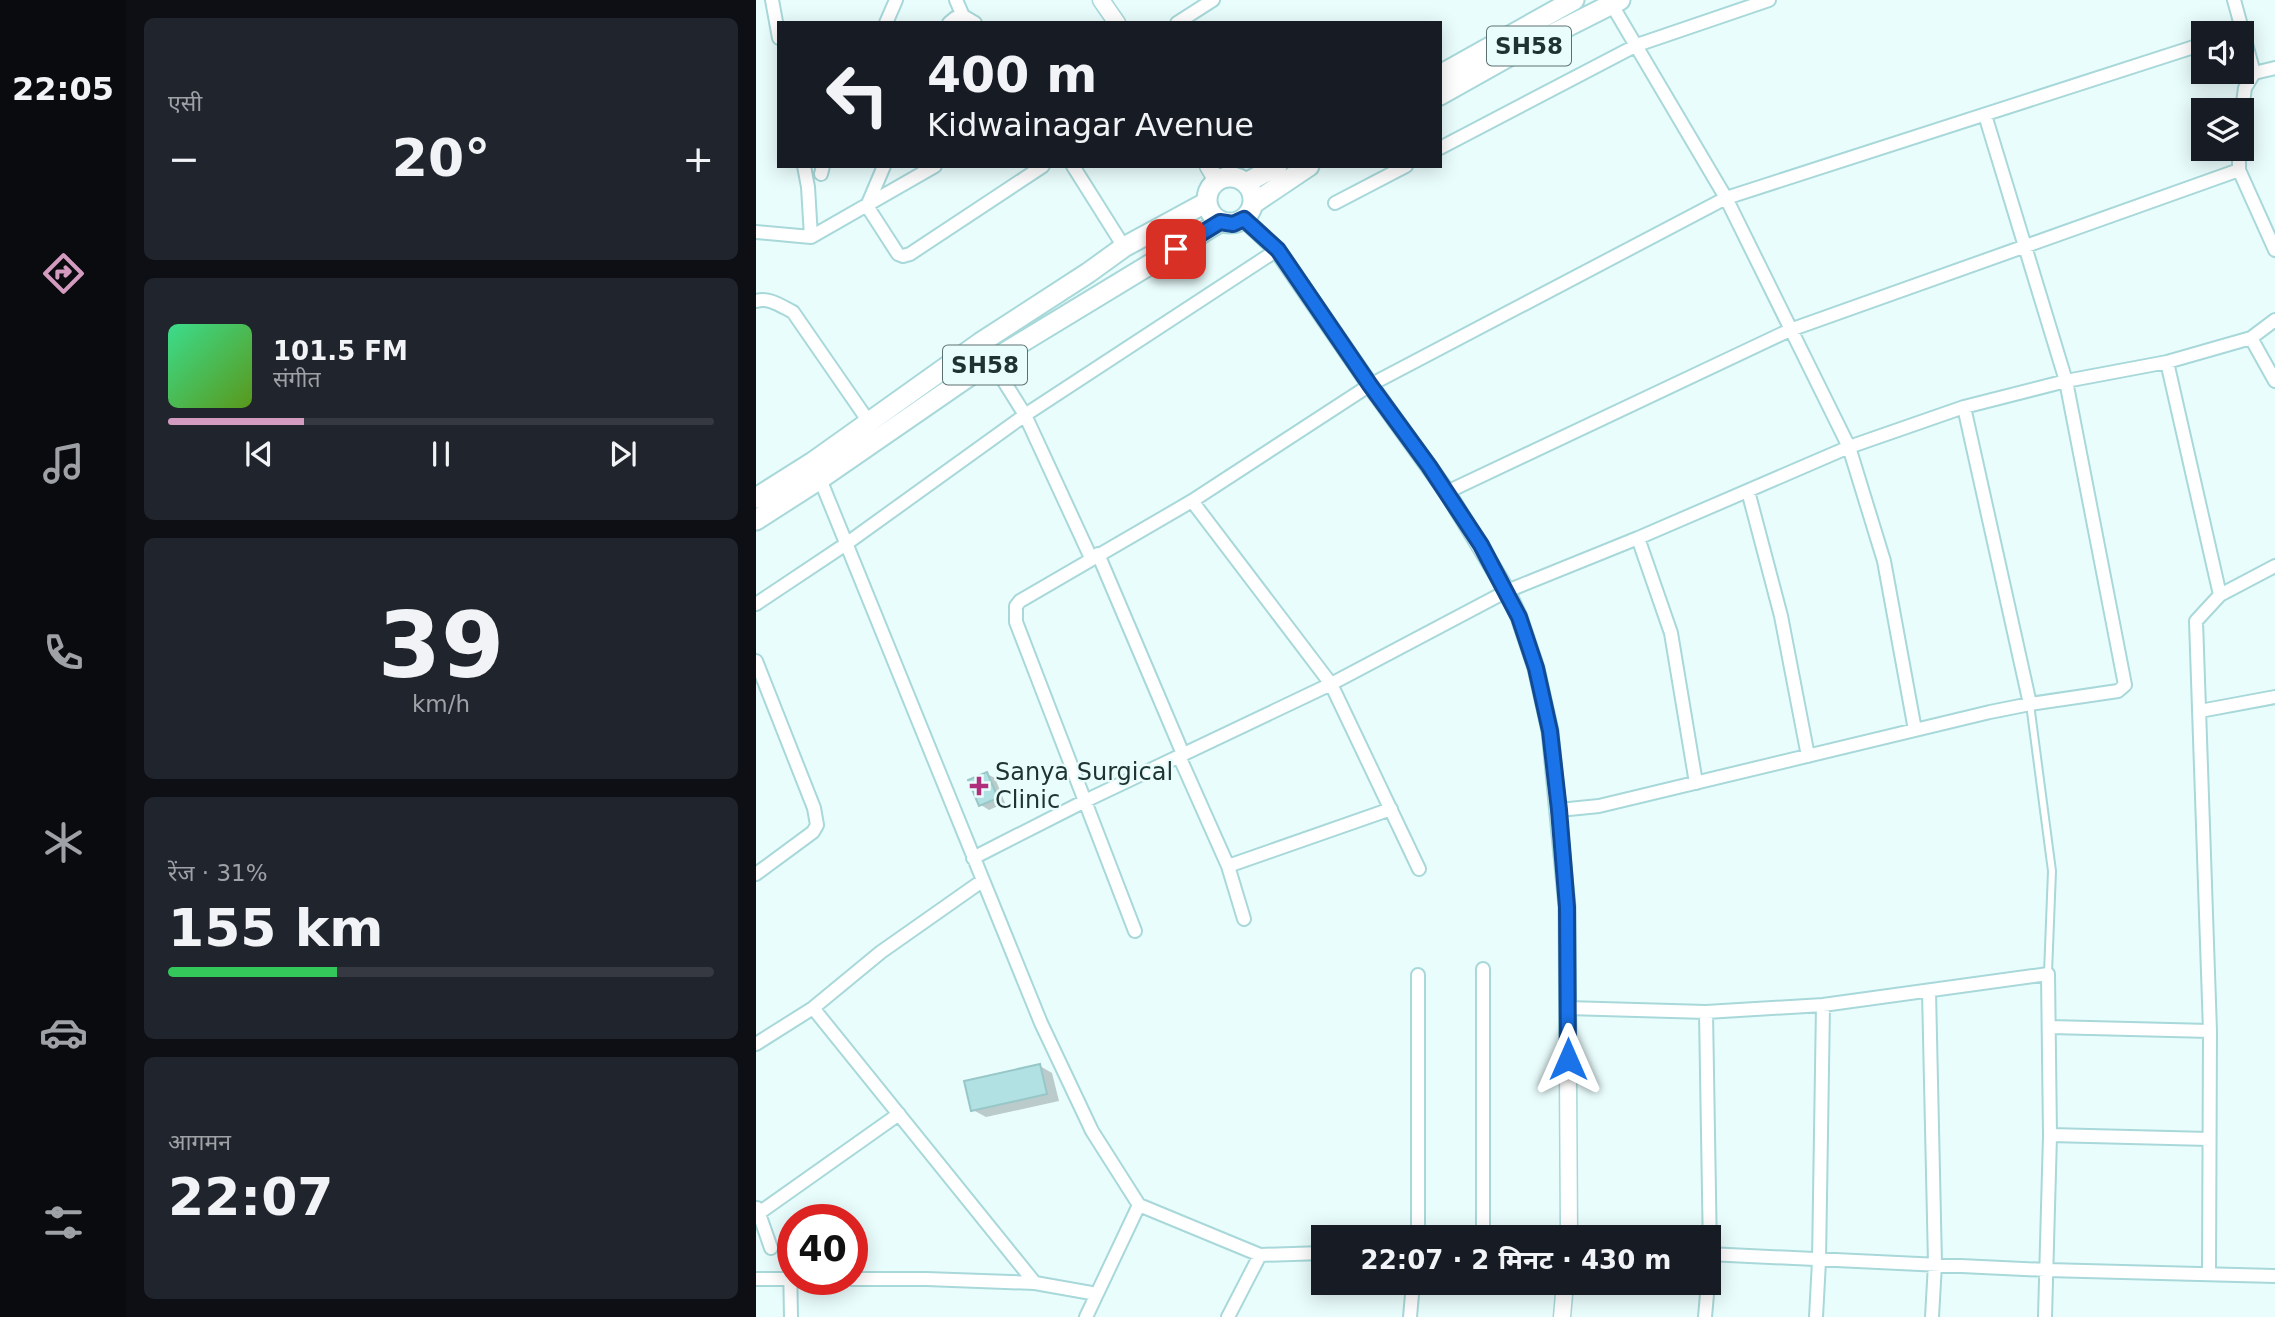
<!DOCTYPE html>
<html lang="hi">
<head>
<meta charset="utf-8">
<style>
	body { margin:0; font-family:"DejaVu Sans","Noto Sans Devanagari",sans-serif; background:#20242c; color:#f1f3f6; height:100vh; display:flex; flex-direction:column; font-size:26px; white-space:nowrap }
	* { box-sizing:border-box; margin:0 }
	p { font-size:23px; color:#9ea1a6 }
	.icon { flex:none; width:38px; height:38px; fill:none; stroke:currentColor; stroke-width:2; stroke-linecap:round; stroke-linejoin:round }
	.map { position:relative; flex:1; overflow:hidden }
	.sheet { display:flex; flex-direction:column; gap:18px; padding:18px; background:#0d0f14; width:630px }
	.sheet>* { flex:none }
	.hud { position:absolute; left:21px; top:21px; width:665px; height:147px; border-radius:0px; box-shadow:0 4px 18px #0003; background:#171b24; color:#f1f3f6; overflow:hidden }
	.buttons { position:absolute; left:1435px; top:21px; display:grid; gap:14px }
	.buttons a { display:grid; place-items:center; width:63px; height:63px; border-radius:0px; background:#171b24; box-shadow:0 4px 18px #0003; font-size:35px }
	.speed { position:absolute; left:21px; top:1204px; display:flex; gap:14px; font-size:35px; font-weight:700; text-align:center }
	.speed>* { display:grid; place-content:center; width:91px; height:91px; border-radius:50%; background:#171b24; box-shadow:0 4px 18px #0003; line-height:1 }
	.speed .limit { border:10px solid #d22; background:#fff; color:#111 }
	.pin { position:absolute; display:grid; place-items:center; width:60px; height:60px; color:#fff; margin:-30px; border-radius:14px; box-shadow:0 4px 10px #0006 }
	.me { position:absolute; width:77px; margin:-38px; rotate:0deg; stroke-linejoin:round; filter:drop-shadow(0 0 5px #0008) }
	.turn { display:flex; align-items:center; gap:24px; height:147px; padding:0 35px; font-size:32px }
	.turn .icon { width:91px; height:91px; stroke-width:2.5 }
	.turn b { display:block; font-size:49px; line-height:60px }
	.big { font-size:52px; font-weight:700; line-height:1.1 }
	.sheet .tile { flex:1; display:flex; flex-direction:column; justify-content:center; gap:10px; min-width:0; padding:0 24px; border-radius:10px; background:#20242c }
	.sheet .dial { align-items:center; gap:0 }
	.dial b { font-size:91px; line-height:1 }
	.song { display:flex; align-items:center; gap:21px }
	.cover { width:84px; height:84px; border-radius:10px; background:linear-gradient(135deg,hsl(150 70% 55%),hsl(90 70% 35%)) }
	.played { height:7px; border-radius:4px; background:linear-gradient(90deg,#d39bc0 25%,#363941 25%) }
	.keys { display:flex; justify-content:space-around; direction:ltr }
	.heat { display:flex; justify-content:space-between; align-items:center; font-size:38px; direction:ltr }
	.charge { height:10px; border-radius:5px; background:linear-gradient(90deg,#34c759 31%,#363941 0) }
	.trip { position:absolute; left:555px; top:1225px; width:410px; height:70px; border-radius:0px; background:#171b24; box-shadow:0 4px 18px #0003; font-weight:700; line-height:70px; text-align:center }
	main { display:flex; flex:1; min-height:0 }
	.menu { display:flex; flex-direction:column; width:126px; justify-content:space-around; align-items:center; background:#090b0e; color:#9ea1a6 }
	.menu .icon { width:49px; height:49px }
	.menu .on { color:#d39bc0 }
	.menu b { font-size:32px; color:#f1f3f6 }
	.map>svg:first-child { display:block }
</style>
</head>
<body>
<main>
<nav class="menu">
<b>22:05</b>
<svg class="icon on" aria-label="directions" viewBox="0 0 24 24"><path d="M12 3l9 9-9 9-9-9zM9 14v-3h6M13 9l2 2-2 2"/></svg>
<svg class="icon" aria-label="music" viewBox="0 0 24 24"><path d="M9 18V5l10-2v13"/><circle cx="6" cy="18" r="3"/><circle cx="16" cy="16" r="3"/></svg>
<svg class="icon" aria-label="phone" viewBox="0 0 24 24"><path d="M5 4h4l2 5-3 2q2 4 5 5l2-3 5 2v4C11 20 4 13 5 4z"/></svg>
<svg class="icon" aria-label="climate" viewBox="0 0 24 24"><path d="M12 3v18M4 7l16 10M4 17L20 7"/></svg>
<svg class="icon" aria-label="car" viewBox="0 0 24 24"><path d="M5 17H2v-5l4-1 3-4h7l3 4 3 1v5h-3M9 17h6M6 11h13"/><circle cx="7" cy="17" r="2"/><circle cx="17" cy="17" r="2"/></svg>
<svg class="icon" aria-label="filters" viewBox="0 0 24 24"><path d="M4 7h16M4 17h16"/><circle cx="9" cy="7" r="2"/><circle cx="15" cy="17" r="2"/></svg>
</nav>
<section class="sheet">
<div class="tile"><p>एसी</p>
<div class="heat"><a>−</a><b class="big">20°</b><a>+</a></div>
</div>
<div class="tile">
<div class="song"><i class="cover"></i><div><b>101.5 FM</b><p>संगीत</p></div></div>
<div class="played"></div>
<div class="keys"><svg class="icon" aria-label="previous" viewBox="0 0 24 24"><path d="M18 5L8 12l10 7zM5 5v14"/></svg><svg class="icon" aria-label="pause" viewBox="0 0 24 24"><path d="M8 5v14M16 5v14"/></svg><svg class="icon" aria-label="next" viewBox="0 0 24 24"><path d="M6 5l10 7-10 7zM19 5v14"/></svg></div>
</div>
<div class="tile dial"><b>39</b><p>km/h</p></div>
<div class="tile"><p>रेंज · 31%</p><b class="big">155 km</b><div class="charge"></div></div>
<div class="tile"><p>आगमन</p><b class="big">22:07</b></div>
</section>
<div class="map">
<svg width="1519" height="1317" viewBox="0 0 1519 1317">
	<rect width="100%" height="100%" fill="#eafdfd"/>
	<path fill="#0003" d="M231,774l8,4 10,25 -16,7 -8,-5z
		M284,1066l12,7 7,28 -73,16 -13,-7z"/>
	<path fill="#b1e1e2" stroke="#98c7c8" stroke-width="2" d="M231,772l11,26 -19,8 -11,-26z
		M284,1064l7,30 -76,17 -7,-30z"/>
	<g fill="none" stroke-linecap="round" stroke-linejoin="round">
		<g stroke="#a8d8d9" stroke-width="10">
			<path id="service" d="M1274,704l22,167 -4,102"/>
		</g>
		<g stroke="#a8d8d9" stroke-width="16">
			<path id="minor" d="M16,0l7,38
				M200,0l7,16
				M853,0l117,198 123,249 35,114 31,169
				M1478,0l20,73
				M130,23l10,-23
				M193,23l6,-5 8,-2 12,7
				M421,23l36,-23
				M1486,110l3,-22 9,-15 21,-5
				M684,148l197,-103 132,-45
				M1483,149v21l36,80
				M48,166l4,21 3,50
				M128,166l-17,40 31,48 5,2 7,-2 133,-88
				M317,166l51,81
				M65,174l2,-8
				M579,203l71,-37
				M0,232l55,5 124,-71
				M0,301c13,-4 25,5 37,11l76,110
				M1495,338l24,-18
				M224,343l45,72 66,143
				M1411,362l84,-24 24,43
				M1208,407l66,297
				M62,474l223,549 51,108 47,74 121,50 63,-2
				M992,491l33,125 27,140
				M691,492l343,-162 449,-160
				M436,501l139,183 88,185
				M882,538l33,95 25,150
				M342,554l85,200
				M0,604l90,-60 179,-129 252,-165
				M0,661l58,147 3,17 -4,7 -57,42
				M1444,711l75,-14
				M423,756l49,110 16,53
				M803,810l40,-4 391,-94 40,-8 88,-13 7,-6 -59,-304 -81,-266
				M217,858l112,-57 246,-117 176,-93 131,-53 211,-91 115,-40 102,-26 101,-19 53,233
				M472,866l163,-57
				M379,931l-119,-309v-16l4,-5 172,-100 178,-116 356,-187 477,-154
				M727,969v268
				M1173,991l6,273 -3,53
				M57,1008l222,275
				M811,1008l139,4 117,-7 225,-31 2,161 -5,182
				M950,1012l4,242 -2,26
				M1294,1027l160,4
				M0,1044l57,-36 68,-56 101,-71
				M1294,1135l159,4
				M1,1208l14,40
				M3,1213l140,-99
				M662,1237v-262
				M952,1254l339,16 228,6
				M34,1262l1,55
				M1453,1274l1,-243 -14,-410 24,-26 55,-29
				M0,1279h72
				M96,1279h74l109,4 62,11
				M330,1317l53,-112
				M472,1317l32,-62
				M654,1317l3,-34
				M949,1317l3,-34
				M1060,1317l3,-56 4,-256"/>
		</g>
		<g stroke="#a8d8d9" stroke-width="19">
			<path id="tertiary" d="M345,0l16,23
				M452,166l9,15
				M488,219l33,31 93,135 77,107 60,99 12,26 17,51 14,63 17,176 2,330
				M806,1317l3,-34"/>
		</g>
		<g stroke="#a8d8d9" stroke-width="23">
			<path id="primary" d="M684,75l134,-75
				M684,95l73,-41 107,-54
				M451 200a23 23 0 1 1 46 0a23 23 0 1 1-46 0Z
				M490,183l31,-17
				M498,203l55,-37
				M0,498l57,-36 167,-119 108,-70 36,-26 83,-45
				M0,520l64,-41 171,-118 229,-139"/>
		</g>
		<use href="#service" stroke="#fff" stroke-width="6"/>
		<use href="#minor" stroke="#fff" stroke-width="12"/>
		<use href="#tertiary" stroke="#fff" stroke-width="16"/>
		<use href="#primary" stroke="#fff" stroke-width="19"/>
	</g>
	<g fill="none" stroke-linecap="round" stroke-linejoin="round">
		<g stroke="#114b97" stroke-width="18">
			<path id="route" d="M420,249l44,-27 13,2 11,-5 34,31 92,135 59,81 52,79 38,72 17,51 14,63 9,79 8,97 1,152"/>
		</g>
		<use href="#route" stroke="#1a73e8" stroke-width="12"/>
	</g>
	<path fill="#af2f7d" stroke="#eafdfd" stroke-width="2.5" d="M219.5 775.5h7v7h7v7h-7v7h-7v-7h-7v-7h7z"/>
	<g text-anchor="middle" stroke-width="5" stroke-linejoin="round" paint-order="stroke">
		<g fill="#eafdfd" stroke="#5c7070" stroke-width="2">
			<rect x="731" y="26.5" width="84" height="39" rx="5"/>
			<rect x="187" y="345.5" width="84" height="39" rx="5"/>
		</g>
		<g font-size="23" font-weight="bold" fill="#1f3333">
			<text x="773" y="54">SH58</text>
			<text x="229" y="373">SH58</text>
		</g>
		<g font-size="24" fill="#1f3333" stroke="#eafdfd" text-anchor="start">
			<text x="239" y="780">Sanya Surgical<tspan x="239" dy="28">Clinic</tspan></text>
		</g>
	</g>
</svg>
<div class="buttons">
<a><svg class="icon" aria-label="sound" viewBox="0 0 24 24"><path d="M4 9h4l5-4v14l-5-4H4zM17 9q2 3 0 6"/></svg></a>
<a><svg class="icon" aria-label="layers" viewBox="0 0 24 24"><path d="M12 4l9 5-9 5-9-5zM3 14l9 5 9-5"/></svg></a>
</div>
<div class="speed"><div class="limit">40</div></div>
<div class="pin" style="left:420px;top:249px;background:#d93025"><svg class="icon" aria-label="arrive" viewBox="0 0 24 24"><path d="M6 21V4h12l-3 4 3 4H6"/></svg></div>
<svg class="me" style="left:812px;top:1059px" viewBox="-20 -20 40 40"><path d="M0-17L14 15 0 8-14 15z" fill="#1a73e8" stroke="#fff" stroke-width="4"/></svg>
<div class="trip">22:07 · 2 मिनट · 430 m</div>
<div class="hud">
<div class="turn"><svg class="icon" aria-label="left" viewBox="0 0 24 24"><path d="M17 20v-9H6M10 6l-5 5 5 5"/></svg><div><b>400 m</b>Kidwainagar Avenue</div></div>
</div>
</div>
</main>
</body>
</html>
